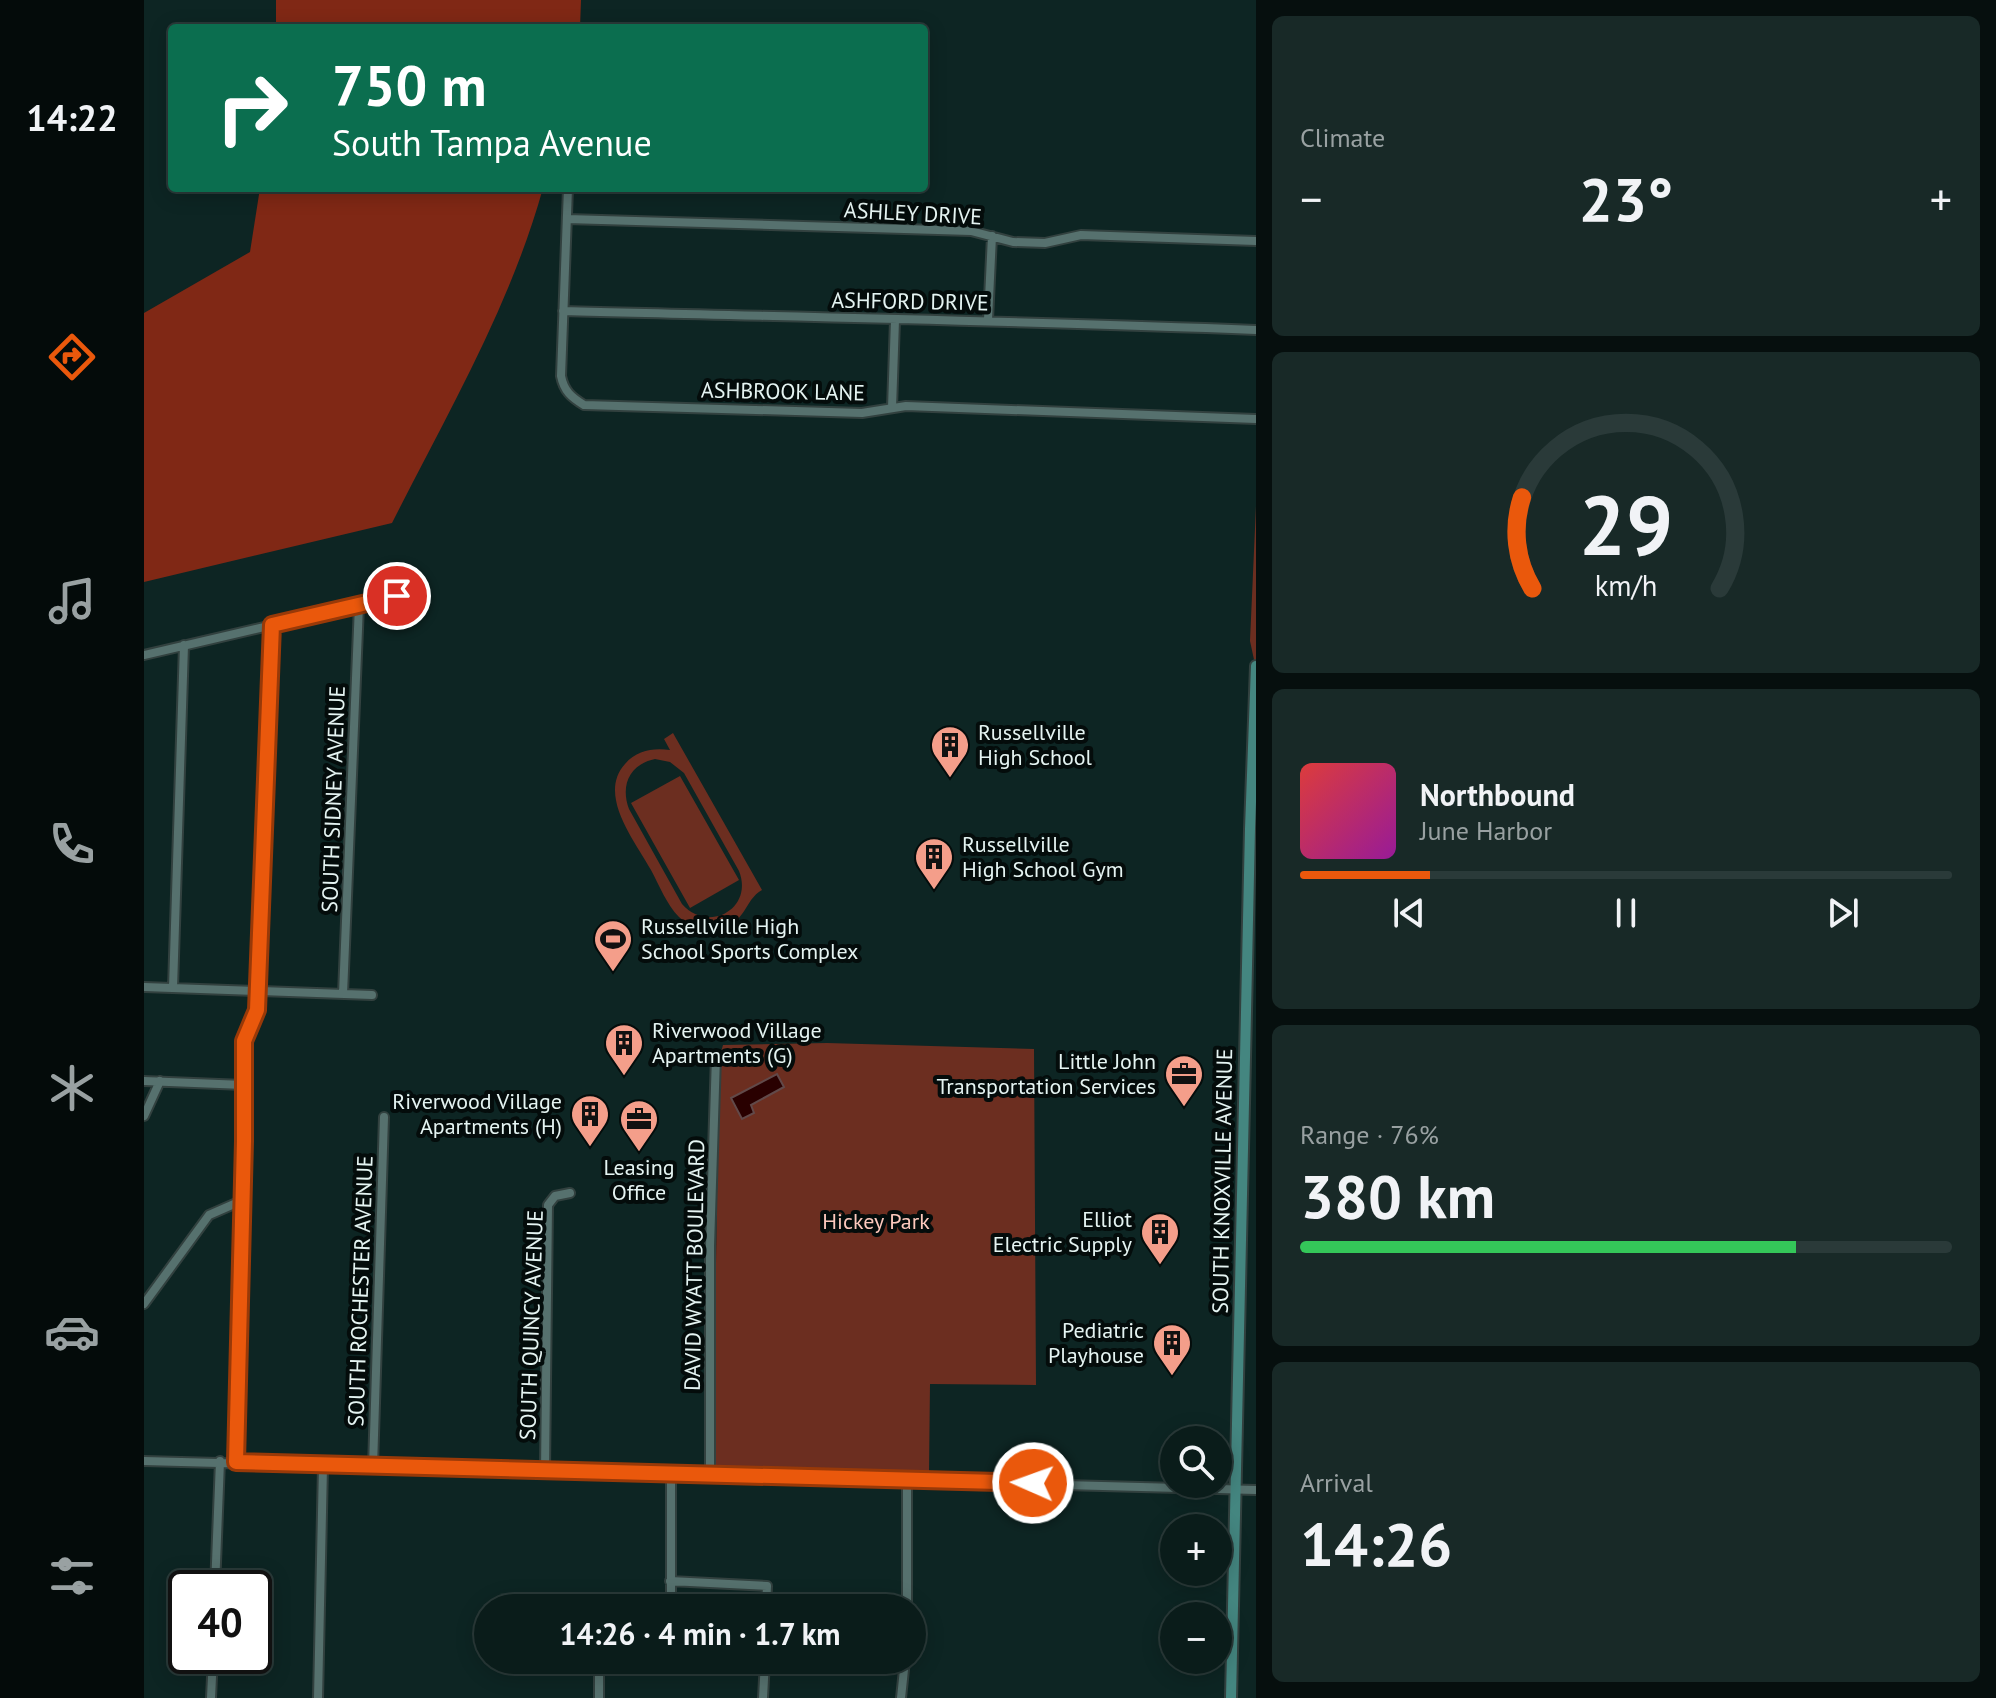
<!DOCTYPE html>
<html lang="en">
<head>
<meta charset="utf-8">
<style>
	body { margin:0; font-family:"PT Sans",sans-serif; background:#182927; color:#f1f3f6; height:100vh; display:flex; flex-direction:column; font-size:30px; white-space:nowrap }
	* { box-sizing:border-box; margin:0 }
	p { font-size:26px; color:#99a1a2 }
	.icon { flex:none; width:44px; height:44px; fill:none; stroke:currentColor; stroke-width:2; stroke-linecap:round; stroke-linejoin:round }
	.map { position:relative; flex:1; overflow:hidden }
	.details { display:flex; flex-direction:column; gap:16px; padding:16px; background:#060f0e; width:740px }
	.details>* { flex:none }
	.guide { position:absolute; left:24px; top:24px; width:760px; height:168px; border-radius:8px; box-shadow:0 4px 20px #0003,0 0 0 2px #2a3a39; background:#0b6e4f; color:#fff; overflow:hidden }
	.controls { position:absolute; left:1016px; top:1426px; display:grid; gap:16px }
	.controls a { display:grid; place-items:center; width:72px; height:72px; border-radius:50%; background:#0a1c1a; box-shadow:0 4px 20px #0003,0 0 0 2px #2a3a39; font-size:40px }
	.speed { position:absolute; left:24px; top:1570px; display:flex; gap:16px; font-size:40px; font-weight:700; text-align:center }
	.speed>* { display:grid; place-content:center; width:104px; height:104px; border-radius:50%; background:#0a1c1a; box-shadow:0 4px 20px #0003,0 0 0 2px #2a3a39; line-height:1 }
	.speed .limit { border:4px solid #111; border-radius:12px; background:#fff; color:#111 }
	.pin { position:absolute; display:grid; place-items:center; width:68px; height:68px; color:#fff; margin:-34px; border:4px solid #fff; border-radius:50%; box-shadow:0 2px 8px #0007 }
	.me { position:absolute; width:88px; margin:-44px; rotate:272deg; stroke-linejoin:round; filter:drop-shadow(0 0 6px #0008) }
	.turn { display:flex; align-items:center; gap:28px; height:168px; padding:0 32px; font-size:36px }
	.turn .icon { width:104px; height:104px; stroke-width:2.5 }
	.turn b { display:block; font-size:56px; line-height:68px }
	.big { font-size:60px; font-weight:600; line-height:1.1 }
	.details .tile { flex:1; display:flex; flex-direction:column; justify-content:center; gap:12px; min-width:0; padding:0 28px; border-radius:12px; background:#182927 }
	.details .dial { align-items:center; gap:0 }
	.dial svg { height:208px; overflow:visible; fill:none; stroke:#2a3a39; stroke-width:7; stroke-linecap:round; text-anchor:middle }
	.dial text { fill:#f1f3f6; stroke:none }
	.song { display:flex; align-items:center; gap:24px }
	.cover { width:96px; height:96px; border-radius:12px; background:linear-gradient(135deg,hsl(0 70% 55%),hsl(300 70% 35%)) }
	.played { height:8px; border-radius:4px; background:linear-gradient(90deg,#ea580c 20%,#2a3a39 20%) }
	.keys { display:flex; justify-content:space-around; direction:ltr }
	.heat { display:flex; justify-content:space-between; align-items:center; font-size:44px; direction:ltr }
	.charge { height:12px; border-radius:6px; background:linear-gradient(90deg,#34c759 76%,#2a3a39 0) }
	.trip { position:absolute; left:330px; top:1594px; width:452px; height:80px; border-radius:40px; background:#0a1c1a; box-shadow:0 4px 20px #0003,0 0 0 2px #2a3a39; font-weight:600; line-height:80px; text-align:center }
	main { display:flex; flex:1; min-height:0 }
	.tabs { display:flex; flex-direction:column; width:144px; justify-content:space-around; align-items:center; background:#040b0a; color:#99a1a2 }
	.tabs .icon { width:56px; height:56px }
	.tabs .active { color:#ea580c }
	.tabs b { font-size:36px; color:#f1f3f6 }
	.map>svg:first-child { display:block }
</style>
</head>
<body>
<main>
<nav class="tabs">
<b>14:22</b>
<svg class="icon active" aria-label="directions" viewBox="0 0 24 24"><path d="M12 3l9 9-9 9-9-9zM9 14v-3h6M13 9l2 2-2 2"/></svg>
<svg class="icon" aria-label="music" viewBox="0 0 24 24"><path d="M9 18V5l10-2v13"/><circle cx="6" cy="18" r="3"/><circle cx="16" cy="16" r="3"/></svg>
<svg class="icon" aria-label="phone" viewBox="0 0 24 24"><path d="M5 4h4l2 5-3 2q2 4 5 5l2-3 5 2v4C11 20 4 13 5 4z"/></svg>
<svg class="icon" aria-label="climate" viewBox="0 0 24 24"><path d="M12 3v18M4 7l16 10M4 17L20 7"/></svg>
<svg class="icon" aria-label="car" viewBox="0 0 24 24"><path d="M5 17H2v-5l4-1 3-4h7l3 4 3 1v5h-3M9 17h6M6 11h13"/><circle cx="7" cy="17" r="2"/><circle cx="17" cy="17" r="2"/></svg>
<svg class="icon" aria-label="filters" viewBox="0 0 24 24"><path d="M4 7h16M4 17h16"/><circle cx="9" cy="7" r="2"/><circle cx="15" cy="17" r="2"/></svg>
</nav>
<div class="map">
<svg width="1112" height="1698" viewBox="0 0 1112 1698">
	<rect width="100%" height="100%" fill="#0d2523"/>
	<path fill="#6c2e20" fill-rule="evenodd" d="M1112,506v163l-6,-28z
		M529,733l89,157c-18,10 -16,34 -43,39 -14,3 -30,-2 -40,-12 -12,-12 -20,-32 -28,-47 -16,-29 -54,-75 -26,-106 12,-14 28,-16 45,-14l-6,-11zM511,759l15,3 14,11 55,98c15,38 -31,63 -57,33l-53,-95c-9,-24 1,-45 26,-50z
		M536,776l59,104 -49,28 -59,-105z
		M683,1043l207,6 2,336 -106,-1 -1,90 -216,-7 6,-408 4,-14z"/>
	<path fill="#802815" d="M132,0h305l-1,28h-304z
		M116,188h283c-33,119 -96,226 -151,335l-248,59v-269l106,-61z"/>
	<path fill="#290000" stroke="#614949" stroke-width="2" d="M633,1074l7,13 -33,18 3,8 -12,6 -11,-21z"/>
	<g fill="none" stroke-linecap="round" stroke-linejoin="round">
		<g stroke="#32413f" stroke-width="12">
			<path id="minor" d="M424,188l-7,188c3,15 10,21 23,29l278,8 44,-7 350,13
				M423,219l404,12 42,11 32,1 36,-8 175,6
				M419,311c231,6 462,10 693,19
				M844,320l4,-84
				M748,408l3,-88
				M0,655l253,-59
				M0,987l228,8
				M29,988l11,-343
				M199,994l16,-389
				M0,1081l100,4
				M0,1116l16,-35
				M0,1304l65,-89 32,-14
				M0,1461l1112,29
				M92,1462l8,-321v-100l13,-31 15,-385
				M229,1467l11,-350
				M401,1471l3,-266 7,-9 15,-3
				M566,1475v-229l6,-190
				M526,1581l97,5 -1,22
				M71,1588l5,-127
				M527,1608v-133
				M763,1608v-129
				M455,1660v38
				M502,1660l119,2
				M67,1698l2,-42
				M174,1698l5,-232
				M619,1698l2,-38
				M757,1698l4,-38"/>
		</g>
		<g stroke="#32413f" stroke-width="14">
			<path id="major" d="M1087,1698l19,-869 6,-163"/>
		</g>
		<use href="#minor" stroke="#56716e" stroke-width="8"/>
		<use href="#major" stroke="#448680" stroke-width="10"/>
	</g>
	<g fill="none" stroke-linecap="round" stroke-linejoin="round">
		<g stroke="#983908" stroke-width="20">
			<path id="route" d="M253,596l-125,29 -15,385 -13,31v100l-8,321 797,21"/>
		</g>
		<use href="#route" stroke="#ea580c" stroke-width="14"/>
	</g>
	<defs>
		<g id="building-pin" transform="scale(2)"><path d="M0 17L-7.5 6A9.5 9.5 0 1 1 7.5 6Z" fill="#f49e8a" stroke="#040c0b"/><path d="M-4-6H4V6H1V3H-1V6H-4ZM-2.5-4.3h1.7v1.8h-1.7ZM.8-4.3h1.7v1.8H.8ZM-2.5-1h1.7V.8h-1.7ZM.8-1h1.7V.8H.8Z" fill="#111"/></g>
		<g id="stadium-pin" transform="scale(2)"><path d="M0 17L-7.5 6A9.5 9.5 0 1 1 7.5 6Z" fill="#f49e8a" stroke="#040c0b"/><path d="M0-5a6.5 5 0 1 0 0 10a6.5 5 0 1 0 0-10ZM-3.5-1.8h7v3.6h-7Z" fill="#111"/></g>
		<g id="office-pin" transform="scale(2)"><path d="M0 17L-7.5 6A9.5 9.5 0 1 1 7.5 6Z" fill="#f49e8a" stroke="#040c0b"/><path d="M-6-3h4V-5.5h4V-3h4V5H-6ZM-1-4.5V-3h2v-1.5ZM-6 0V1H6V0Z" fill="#111"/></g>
	</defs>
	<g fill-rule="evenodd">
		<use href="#building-pin" x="806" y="745"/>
		<use href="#building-pin" x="790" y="857"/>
		<use href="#stadium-pin" x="469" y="939"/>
		<use href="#building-pin" x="480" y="1043"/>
		<use href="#office-pin" x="1040" y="1074"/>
		<use href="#building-pin" x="446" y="1114"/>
		<use href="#office-pin" x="495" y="1119"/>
		<use href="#building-pin" x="1016" y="1232"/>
		<use href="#building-pin" x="1028" y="1343"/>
	</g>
	<g text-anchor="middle" stroke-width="8" stroke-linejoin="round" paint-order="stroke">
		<g font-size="22" fill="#e5f4f2" stroke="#040c0b">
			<text transform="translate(769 213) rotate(3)" y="8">ASHLEY DRIVE</text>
			<text transform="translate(766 301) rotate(1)" y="8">ASHFORD DRIVE</text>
			<text transform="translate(639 391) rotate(1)" y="8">ASHBROOK LANE</text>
			<text transform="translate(189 799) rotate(-88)" y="8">SOUTH SIDNEY AVENUE</text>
			<text transform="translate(1078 1181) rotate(-89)" y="8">SOUTH KNOXVILLE AVENUE</text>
			<text transform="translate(550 1265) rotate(-89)" y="8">DAVID WYATT BOULEVARD</text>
			<text transform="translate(216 1291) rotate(-88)" y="8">SOUTH ROCHESTER AVENUE</text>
			<text transform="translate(387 1325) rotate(-88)" y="8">SOUTH QUINCY AVENUE</text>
		</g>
		<g font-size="22" fill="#e5f4f2" stroke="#040c0b" text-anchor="start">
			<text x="834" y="740">Russellville<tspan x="834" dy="25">High School</tspan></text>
			<text x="818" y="852">Russellville<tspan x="818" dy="25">High School Gym</tspan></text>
			<text x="497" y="934">Russellville High<tspan x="497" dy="25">School Sports Complex</tspan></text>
			<text x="508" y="1038">Riverwood Village<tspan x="508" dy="25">Apartments (G)</tspan></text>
			<text x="1012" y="1069" text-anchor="end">Little John<tspan x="1012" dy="25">Transportation Services</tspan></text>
			<text x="418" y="1109" text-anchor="end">Riverwood Village<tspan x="418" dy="25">Apartments (H)</tspan></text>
			<text x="495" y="1175" text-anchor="middle">Leasing<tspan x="495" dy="25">Office</tspan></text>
			<text x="988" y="1227" text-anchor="end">Elliot<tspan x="988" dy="25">Electric Supply</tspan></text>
			<text x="1000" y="1338" text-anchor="end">Pediatric<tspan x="1000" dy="25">Playhouse</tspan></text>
		</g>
		<g font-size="22" fill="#fdc9bd" stroke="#040c0b">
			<text x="732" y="1229">Hickey Park</text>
		</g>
	</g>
</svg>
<div class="controls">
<a><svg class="icon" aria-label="search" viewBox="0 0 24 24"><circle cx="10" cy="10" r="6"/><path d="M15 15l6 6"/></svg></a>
<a>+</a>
<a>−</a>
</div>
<div class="speed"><div class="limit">40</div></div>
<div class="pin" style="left:253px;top:596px;background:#d93025"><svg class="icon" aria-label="arrive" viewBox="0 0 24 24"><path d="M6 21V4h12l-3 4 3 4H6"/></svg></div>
<svg class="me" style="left:889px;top:1483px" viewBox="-20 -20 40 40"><circle r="17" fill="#ea580c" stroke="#fff" stroke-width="3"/><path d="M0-11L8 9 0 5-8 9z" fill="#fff"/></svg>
<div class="trip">14:26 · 4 min · 1.7 km</div>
<div class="guide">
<div class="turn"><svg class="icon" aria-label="right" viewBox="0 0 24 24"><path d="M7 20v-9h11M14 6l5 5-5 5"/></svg><div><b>750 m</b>South Tampa Avenue</div></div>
</div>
</div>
<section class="details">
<div class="tile"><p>Climate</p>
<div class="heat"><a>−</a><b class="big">23°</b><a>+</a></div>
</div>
<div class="tile dial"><svg viewBox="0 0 100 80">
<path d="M14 69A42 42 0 1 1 86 69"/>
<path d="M14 69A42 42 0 0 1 10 34" stroke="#ea580c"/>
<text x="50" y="56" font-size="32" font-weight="700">29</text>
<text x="50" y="72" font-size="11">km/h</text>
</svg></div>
<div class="tile">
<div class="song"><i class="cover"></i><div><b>Northbound</b><p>June Harbor</p></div></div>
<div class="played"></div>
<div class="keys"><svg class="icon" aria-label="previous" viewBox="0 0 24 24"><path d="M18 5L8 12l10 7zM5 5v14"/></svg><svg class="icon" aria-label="pause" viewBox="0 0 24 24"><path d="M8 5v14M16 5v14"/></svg><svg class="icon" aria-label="next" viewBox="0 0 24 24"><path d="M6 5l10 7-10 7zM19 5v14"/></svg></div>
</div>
<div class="tile"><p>Range · 76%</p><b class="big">380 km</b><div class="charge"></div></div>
<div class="tile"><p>Arrival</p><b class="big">14:26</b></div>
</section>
</main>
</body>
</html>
